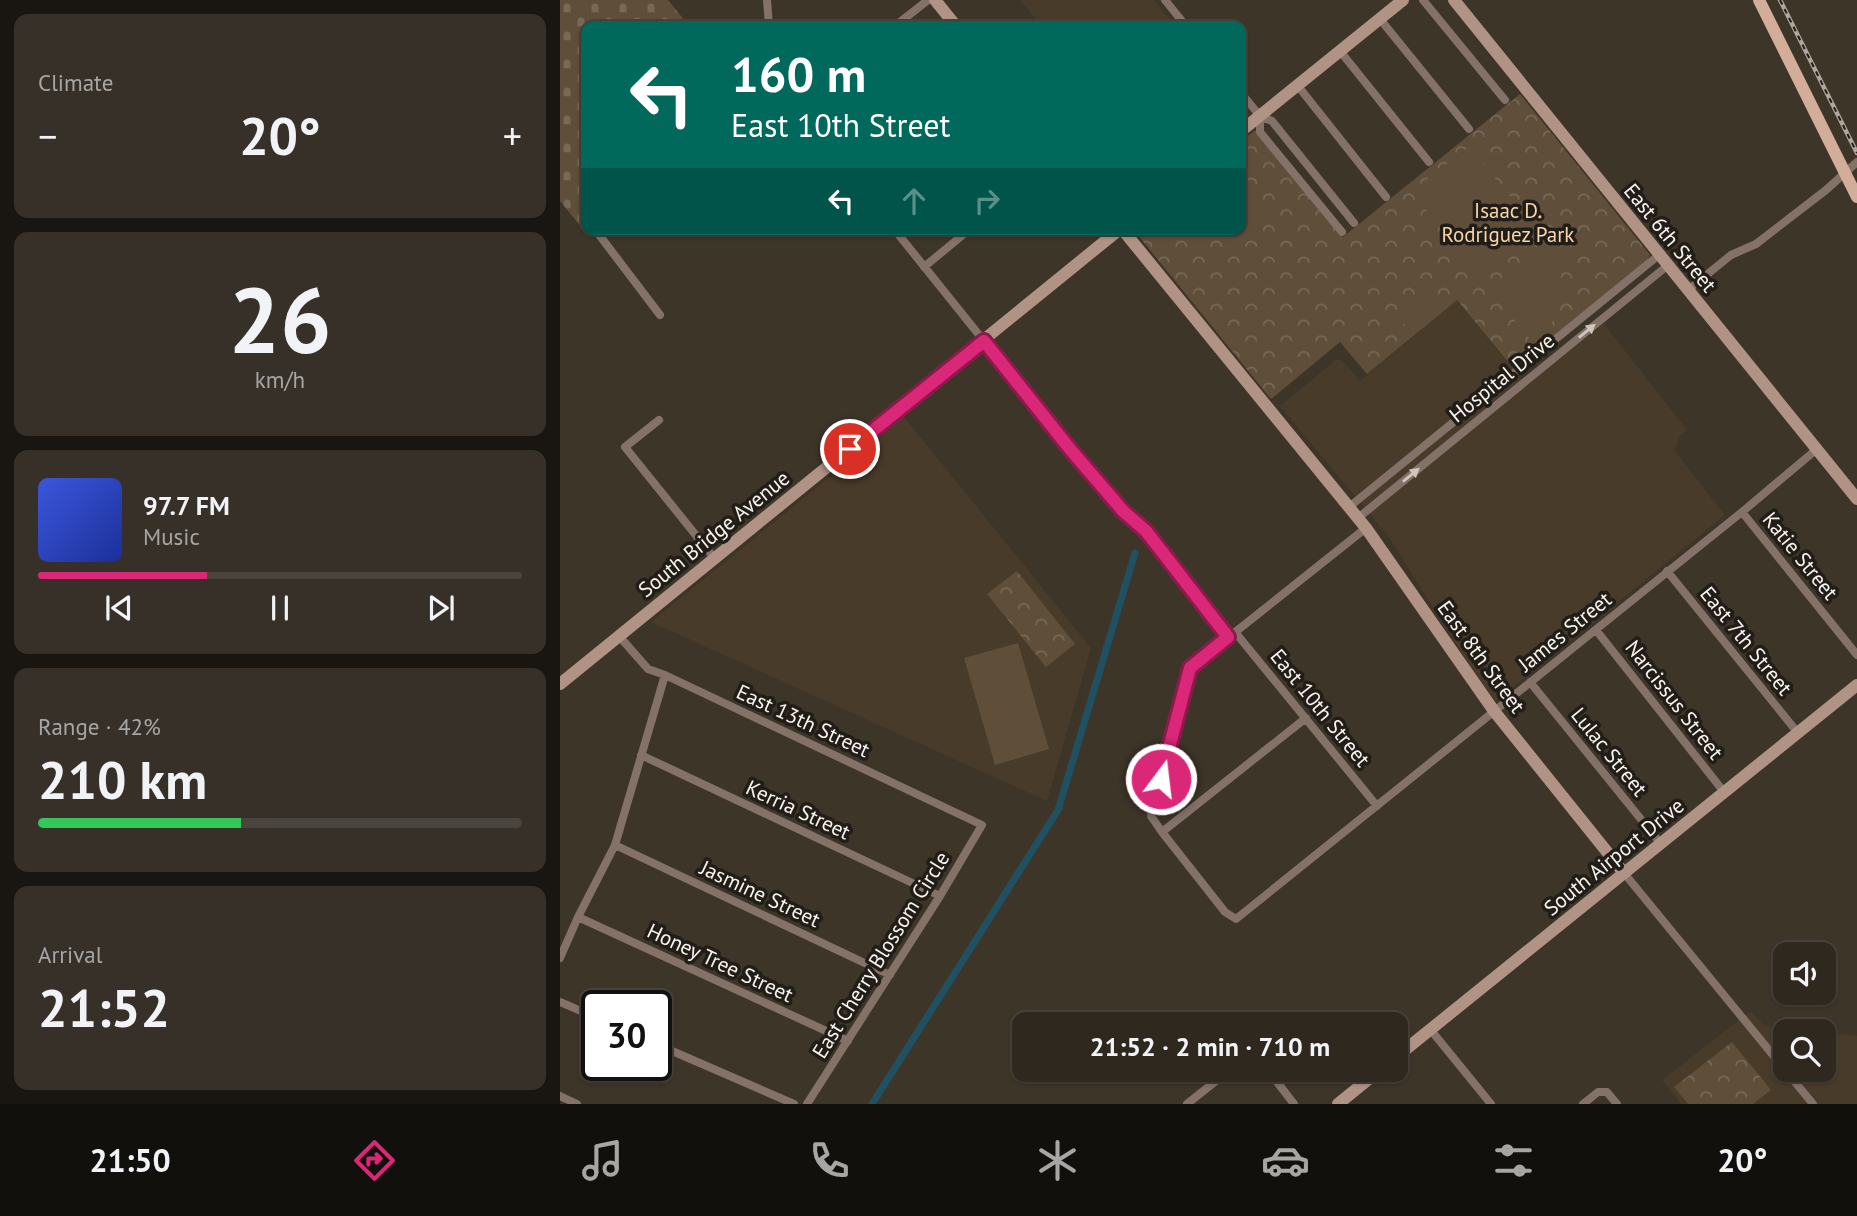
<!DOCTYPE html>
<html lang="en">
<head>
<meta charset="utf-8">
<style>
	body { margin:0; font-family:"PT Sans",sans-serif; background:#363028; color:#f1f3f6; height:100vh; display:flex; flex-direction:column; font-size:26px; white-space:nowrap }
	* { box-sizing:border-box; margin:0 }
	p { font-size:23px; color:#a7a6a4 }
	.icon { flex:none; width:38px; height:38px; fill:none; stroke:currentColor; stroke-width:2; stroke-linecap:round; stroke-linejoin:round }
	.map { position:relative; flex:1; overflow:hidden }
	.drawer { display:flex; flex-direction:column; gap:14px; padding:14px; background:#191611; width:560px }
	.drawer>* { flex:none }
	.top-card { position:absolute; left:21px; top:21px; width:665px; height:214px; border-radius:14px; box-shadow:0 2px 5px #0004,0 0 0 2px #49443d; background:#00695c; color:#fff; overflow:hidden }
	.controls { position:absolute; left:1213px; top:942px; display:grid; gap:14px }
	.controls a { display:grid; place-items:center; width:63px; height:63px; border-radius:14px; background:#2e281f; box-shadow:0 2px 5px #0004,0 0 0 2px #49443d; font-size:35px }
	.speed { position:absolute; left:21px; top:990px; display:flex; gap:14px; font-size:35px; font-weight:700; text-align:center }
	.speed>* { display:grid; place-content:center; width:91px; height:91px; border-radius:50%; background:#2e281f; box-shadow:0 2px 5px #0004,0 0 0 2px #49443d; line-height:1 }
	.speed .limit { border:4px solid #111; border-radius:10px; background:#fff; color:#111 }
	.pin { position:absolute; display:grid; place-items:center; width:60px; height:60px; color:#fff; margin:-30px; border:4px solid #fff; border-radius:50%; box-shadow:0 2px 7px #0007 }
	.me { position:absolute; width:77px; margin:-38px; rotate:15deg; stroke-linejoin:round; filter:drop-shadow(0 0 5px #0008) }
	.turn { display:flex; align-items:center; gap:24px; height:147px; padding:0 35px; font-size:32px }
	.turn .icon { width:91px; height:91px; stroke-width:2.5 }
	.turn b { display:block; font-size:49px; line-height:60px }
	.lanes { display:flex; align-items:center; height:66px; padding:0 35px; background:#0003; justify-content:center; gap:35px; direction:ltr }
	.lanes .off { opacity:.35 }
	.big { font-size:52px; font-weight:700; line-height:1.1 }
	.drawer .widget { flex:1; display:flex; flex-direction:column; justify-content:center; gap:10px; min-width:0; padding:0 24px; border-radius:14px; background:#363028 }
	.drawer .dial { align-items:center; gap:0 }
	.dial b { font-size:91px; line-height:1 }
	.song { display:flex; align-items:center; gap:21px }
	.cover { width:84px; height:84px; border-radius:10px; background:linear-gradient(135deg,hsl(230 70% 55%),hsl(230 70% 35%)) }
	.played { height:7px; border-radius:4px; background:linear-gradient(90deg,#db2777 35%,#49443d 35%) }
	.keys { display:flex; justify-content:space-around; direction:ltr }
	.heat { display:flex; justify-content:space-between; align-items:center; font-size:38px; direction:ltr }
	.charge { height:10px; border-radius:5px; background:linear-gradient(90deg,#34c759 42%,#49443d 0) }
	.trip { position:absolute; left:452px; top:1012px; width:396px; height:70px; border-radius:14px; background:#2e281f; box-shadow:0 2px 5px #0004,0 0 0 2px #49443d; font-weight:700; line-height:70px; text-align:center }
	.menu { display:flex; height:112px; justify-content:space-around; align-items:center; background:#12100c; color:#a7a6a4 }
	.menu .icon { width:49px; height:49px }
	.menu .current { color:#db2777 }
	.menu b { font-size:32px; color:#f1f3f6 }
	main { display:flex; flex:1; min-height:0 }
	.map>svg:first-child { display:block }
</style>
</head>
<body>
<main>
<section class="drawer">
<div class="widget"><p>Climate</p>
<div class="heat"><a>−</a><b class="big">20°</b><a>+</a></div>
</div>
<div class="widget dial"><b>26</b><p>km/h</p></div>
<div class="widget">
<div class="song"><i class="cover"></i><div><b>97.7 FM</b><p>Music</p></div></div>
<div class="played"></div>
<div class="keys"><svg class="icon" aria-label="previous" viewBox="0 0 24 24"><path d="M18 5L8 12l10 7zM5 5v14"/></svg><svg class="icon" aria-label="pause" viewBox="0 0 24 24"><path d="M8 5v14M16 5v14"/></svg><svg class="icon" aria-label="next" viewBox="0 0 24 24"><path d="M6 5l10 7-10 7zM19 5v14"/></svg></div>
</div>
<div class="widget"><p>Range · 42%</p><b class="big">210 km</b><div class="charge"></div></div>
<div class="widget"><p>Arrival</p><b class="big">21:52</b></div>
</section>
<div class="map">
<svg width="1297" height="1104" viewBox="0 0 1297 1104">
	<defs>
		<pattern id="cemetery-stones" width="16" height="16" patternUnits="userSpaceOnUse" patternTransform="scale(1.75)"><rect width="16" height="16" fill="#5f4f3a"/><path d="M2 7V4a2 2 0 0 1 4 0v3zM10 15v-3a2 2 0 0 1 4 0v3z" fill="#776957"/></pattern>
		<pattern id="park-crowns" width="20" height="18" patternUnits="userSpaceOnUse" patternTransform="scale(1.75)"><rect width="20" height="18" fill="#5f4f3a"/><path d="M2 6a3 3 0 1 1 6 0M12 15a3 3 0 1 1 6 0" fill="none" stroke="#776957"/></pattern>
	</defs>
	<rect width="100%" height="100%" fill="#3e3529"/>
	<path fill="#483b29" d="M460,0h134l21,26h-133z
		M897,300l69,85 78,-61 83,106 -7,6 -6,14 51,65 -229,186 -21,-27 -86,-137 -109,-131 56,-46h6l18,21z
		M344,417l187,231 -44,153 -396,-179z
		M1191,1011l13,15 43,5h-22v38h39v-37l33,4v68h-176l-19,-24z"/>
	<path fill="url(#cemetery-stones)" d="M0,0h108l21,26h-103v203h4l-4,4 -26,-32z"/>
	<path fill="url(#park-crowns)" d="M960,94l130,161 -3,5 -134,108 -56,-68 -90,74 -27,-32 -69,57 -138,-170h108v-87l14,-12 88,107z
		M457,571l58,73 -29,23 -59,-73z
		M1172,1042l39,48 -18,14h-65l-14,-17z"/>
	<path fill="#5f4f3a" d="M909,147l66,80 -53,45 -6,-1 -65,-79z
		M695,200l12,15 -24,20 -4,-6h2v-17z
		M983,244c5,6 10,13 13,19 15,31 1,60 -23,80l-40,-50v-7z
		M861,291h4l20,19 -23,19 -19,-5 -9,-8 12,-14z
		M458,643l31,106 -54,16 -31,-107z"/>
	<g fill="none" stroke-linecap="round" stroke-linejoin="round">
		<path stroke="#205162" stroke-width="7" d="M312,1104l186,-294 77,-257"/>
		<path stroke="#847269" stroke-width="8" d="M207,0l2,26
			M605,0l21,26
			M863,0l82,100
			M820,19l89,110
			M335,26l33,-26
			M780,51l89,111
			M738,86l88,111
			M681,93l19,23 12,5 82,102
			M700,116v16l82,100
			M40,229l-3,3 63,83
			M155,229l3,3
			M334,229l176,219 53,63 23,21 82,105
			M364,267l46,-38
			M1128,290l43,-35 25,-11 70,-54 31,-28
			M99,420l-34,27 90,112
			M789,507l310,-252
			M1182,512l115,143
			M798,518l309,-252
			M1107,571l131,162
			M1036,630l128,162
			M675,632l142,174
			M59,636l29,33 17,6 317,150 -42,71 -133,208
			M970,682l131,162
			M746,718l-144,114 63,80 11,7 506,-407 75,-63
			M81,755l299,141
			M602,832l-11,-16 39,-148 176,-140
			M55,845l275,130
			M1064,873l189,231
			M18,917l270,124
			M0,958l18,-41 37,-72 50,-170
			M0,1002l37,16
			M870,1029l61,75
			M96,1044l138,60
			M707,1069l27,35
			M0,1096l17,8
			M627,1104l44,-35
			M1023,1104l15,-12h9l10,12"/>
		<path stroke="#b09385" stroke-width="12" d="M375,0l21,26
			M894,0l403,499
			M681,131l162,-131
			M562,229l244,299 128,183 130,162
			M0,684l560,-455
			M835,1058l462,-373
			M778,1104l43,-35"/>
		<path stroke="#d2ad9a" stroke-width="12" d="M1199,0l98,197"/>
		<g stroke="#aea79d" stroke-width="4.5">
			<path id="rail" d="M1220,0l77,153"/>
		</g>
		<use href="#rail" stroke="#211d18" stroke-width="2" stroke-dasharray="5" stroke-linecap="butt"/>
	</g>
	<defs><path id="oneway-solid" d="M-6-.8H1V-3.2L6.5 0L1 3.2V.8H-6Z" transform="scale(1.75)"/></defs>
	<g fill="#d1c6be">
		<use href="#oneway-solid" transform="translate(1027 331) rotate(-39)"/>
		<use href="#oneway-solid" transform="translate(851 475) rotate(-39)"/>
	</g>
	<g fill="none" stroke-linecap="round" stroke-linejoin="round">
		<g stroke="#8e194d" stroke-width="18">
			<path id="route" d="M290,449l134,-108 86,108 53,62 23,20 82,106 -38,31 -29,111"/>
		</g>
		<use href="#route" stroke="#db2777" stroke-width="12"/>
	</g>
	<g text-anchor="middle" stroke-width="7" stroke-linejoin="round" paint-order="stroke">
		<g font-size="21" fill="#fad5a8" stroke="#211d18">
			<text x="948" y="218">Isaac D.<tspan x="948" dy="24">Rodriguez Park</tspan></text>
		</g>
		<g font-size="21" fill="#faf4ec" stroke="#211d18">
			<text transform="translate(1110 238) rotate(51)" y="7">East 6th Street</text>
			<text transform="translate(942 378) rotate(-39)" y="7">Hospital Drive</text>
			<text transform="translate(154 534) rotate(-39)" y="7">South Bridge Avenue</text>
			<text transform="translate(1240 556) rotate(51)" y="7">Katie Street</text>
			<text transform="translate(1005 632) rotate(-39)" y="7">James Street</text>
			<text transform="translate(1186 641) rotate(51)" y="7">East 7th Street</text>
			<text transform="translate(921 657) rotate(54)" y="7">East 8th Street</text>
			<text transform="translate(1114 700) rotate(52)" y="7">Narcissus Street</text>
			<text transform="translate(760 708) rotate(51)" y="7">East 10th Street</text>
			<text transform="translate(243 721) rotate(25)" y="7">East 13th Street</text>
			<text transform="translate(1049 752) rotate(51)" y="7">Lulac Street</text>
			<text transform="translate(238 810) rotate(25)" y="7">Kerria Street</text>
			<text transform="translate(1054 857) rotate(-39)" y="7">South Airport Drive</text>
			<text transform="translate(200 894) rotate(25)" y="7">Jasmine Street</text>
			<text transform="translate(321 955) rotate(-58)" y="7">East Cherry Blossom Circle</text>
			<text transform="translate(160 963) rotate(25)" y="7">Honey Tree Street</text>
		</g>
	</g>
</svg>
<div class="controls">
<a><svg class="icon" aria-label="sound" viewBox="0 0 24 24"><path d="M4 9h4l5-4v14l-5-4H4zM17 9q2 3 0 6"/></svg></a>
<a><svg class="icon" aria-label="search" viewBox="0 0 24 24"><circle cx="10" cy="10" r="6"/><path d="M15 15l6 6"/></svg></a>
</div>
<div class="speed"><div class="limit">30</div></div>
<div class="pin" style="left:290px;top:449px;background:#d93025"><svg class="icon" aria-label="arrive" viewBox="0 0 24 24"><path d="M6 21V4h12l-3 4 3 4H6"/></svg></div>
<svg class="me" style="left:601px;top:779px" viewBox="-20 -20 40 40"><circle r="17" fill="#db2777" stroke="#fff" stroke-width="3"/><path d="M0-11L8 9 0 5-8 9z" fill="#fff"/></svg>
<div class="trip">21:52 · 2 min · 710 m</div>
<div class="top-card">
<div class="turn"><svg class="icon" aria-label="left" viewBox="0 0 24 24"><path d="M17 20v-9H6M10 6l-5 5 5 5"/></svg><div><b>160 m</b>East 10th Street</div></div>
<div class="lanes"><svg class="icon" aria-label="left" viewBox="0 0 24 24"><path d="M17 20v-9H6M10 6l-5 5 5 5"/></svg><svg class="icon off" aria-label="ahead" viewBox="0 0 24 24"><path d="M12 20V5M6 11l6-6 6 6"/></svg><svg class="icon off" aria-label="right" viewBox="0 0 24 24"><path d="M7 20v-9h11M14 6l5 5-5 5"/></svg></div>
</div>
</div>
</main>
<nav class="menu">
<b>21:50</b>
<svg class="icon current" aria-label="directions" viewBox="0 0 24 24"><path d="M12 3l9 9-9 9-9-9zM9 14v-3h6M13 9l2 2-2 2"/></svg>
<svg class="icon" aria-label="music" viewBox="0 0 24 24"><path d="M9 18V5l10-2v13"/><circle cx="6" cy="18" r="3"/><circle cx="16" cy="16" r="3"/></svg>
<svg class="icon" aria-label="phone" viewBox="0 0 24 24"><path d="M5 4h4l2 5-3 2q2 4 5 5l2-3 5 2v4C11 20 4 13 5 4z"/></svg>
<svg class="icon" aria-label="climate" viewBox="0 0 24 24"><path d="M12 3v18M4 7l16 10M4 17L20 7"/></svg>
<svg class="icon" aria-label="car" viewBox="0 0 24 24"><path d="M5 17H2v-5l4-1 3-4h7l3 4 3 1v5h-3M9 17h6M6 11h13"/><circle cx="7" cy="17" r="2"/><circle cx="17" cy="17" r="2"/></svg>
<svg class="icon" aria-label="filters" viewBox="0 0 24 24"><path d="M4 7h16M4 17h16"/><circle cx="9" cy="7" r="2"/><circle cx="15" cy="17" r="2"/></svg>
<b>20°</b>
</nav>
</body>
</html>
